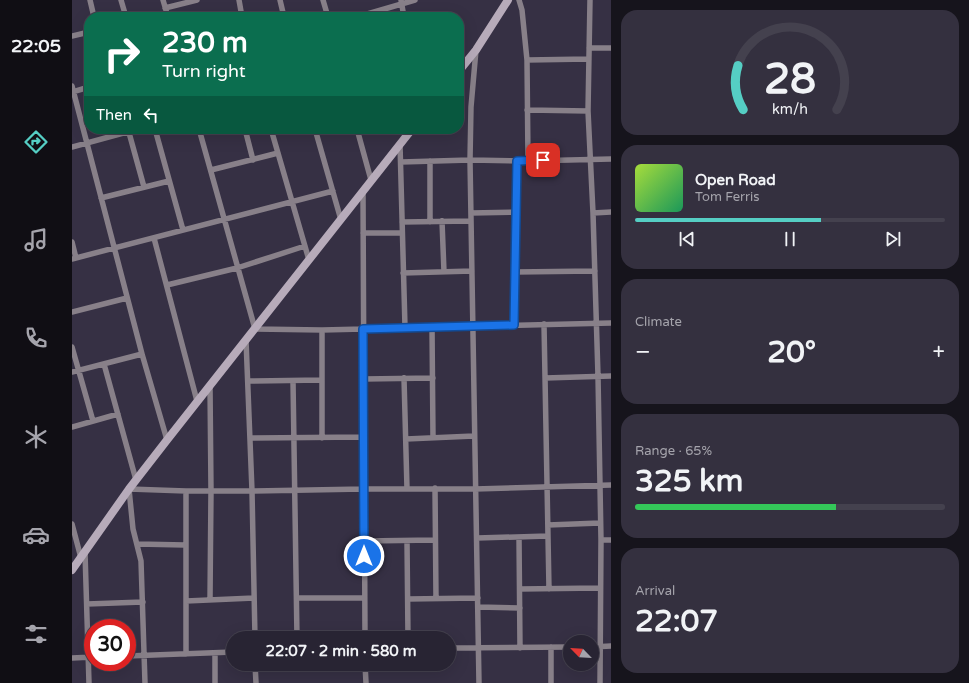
<!DOCTYPE html>
<html lang="en">
<head>
<meta charset="utf-8">
<style>
	body { margin:0; font-family:"Varela Round",sans-serif; background:#34303f; color:#f1f3f6; height:100vh; display:flex; flex-direction:column; font-size:15px; white-space:nowrap }
	* { box-sizing:border-box; margin:0 }
	p { font-size:13px; color:#a5a4ac }
	.icon { flex:none; width:22px; height:22px; fill:none; stroke:currentColor; stroke-width:2; stroke-linecap:round; stroke-linejoin:round }
	.map { position:relative; flex:1; overflow:hidden }
	.side { display:flex; flex-direction:column; gap:10px; padding:10px; background:#16141c; width:358px }
	.side>* { flex:none }
	.banner { position:absolute; left:12px; top:12px; width:380px; height:122px; border-radius:16px; box-shadow:0 4px 16px #0002,0 0 0 1px #44414e; background:#0b6e4f; color:#fff; overflow:hidden }
	.needle { width:26px; rotate:295deg }
	.tools { position:absolute; left:491px; top:635px; display:grid; gap:8px }
	.tools a { display:grid; place-items:center; width:36px; height:36px; border-radius:50%; background:#282433; box-shadow:0 4px 16px #0002,0 0 0 1px #44414e; font-size:20px }
	.speed { position:absolute; left:12px; top:619px; display:flex; gap:8px; font-size:20px; font-weight:700; text-align:center }
	.speed>* { display:grid; place-content:center; width:52px; height:52px; border-radius:50%; background:#282433; box-shadow:0 4px 16px #0002,0 0 0 1px #44414e; line-height:1 }
	.speed .limit { border:6px solid #d22; background:#fff; color:#111 }
	.pin { position:absolute; display:grid; place-items:center; width:34px; height:34px; color:#fff; margin:-17px; border-radius:8px; box-shadow:0 2px 6px #0006 }
	.me { position:absolute; width:44px; margin:-22px; rotate:0deg; stroke-linejoin:round; filter:drop-shadow(0 0 3px #0008) }
	.turn { display:flex; align-items:center; gap:14px; height:84px; padding:0 12px; font-size:18px }
	.turn .icon { width:52px; height:52px; stroke-width:2.5 }
	.turn b { display:block; font-size:28px; line-height:34px }
	.then { display:flex; align-items:center; height:38px; padding:0 12px; background:#0003; gap:8px; font-size:15px }
	.big { font-size:30px; font-weight:700; line-height:1.1 }
	.side .tile { flex:1; display:flex; flex-direction:column; justify-content:center; gap:6px; min-width:0; padding:0 14px; border-radius:16px; background:#34303f }
	.side .dial { align-items:center; gap:0 }
	.dial svg { height:104px; overflow:visible; fill:none; stroke:#44414e; stroke-width:7; stroke-linecap:round; text-anchor:middle }
	.dial text { fill:#f1f3f6; stroke:none }
	.song { display:flex; align-items:center; gap:12px }
	.cover { width:48px; height:48px; border-radius:6px; background:linear-gradient(135deg,hsl(80 70% 55%),hsl(150 70% 35%)) }
	.played { height:4px; border-radius:2px; background:linear-gradient(90deg,#55cec4 60%,#44414e 60%) }
	.keys { display:flex; justify-content:space-around; direction:ltr }
	.heat { display:flex; justify-content:space-between; align-items:center; font-size:22px; direction:ltr }
	.charge { height:6px; border-radius:3px; background:linear-gradient(90deg,#34c759 65%,#44414e 0) }
	.trip { position:absolute; left:154px; top:631px; width:230px; height:40px; border-radius:20px; background:#282433; box-shadow:0 4px 16px #0002,0 0 0 1px #44414e; font-weight:700; line-height:40px; text-align:center }
	main { display:flex; flex:1; min-height:0 }
	.menu { display:flex; flex-direction:column; width:72px; justify-content:space-around; align-items:center; background:#100e14; color:#a5a4ac }
	.menu .icon { width:28px; height:28px }
	.menu .selected { color:#55cec4 }
	.menu b { font-size:18px; color:#f1f3f6 }
	.map>svg:first-child { display:block }
</style>
</head>
<body>
<main>
<nav class="menu">
<b>22:05</b>
<svg class="icon selected" aria-label="directions" viewBox="0 0 24 24"><path d="M12 3l9 9-9 9-9-9zM9 14v-3h6M13 9l2 2-2 2"/></svg>
<svg class="icon" aria-label="music" viewBox="0 0 24 24"><path d="M9 18V5l10-2v13"/><circle cx="6" cy="18" r="3"/><circle cx="16" cy="16" r="3"/></svg>
<svg class="icon" aria-label="phone" viewBox="0 0 24 24"><path d="M5 4h4l2 5-3 2q2 4 5 5l2-3 5 2v4C11 20 4 13 5 4z"/></svg>
<svg class="icon" aria-label="climate" viewBox="0 0 24 24"><path d="M12 3v18M4 7l16 10M4 17L20 7"/></svg>
<svg class="icon" aria-label="car" viewBox="0 0 24 24"><path d="M5 17H2v-5l4-1 3-4h7l3 4 3 1v5h-3M9 17h6M6 11h13"/><circle cx="7" cy="17" r="2"/><circle cx="17" cy="17" r="2"/></svg>
<svg class="icon" aria-label="filters" viewBox="0 0 24 24"><path d="M4 7h16M4 17h16"/><circle cx="9" cy="7" r="2"/><circle cx="15" cy="17" r="2"/></svg>
</nav>
<div class="map">
<svg width="539" height="683" viewBox="0 0 539 683">
	<rect width="100%" height="100%" fill="#363044"/>
	<g fill="none" stroke-linecap="round" stroke-linejoin="round">
		<path stroke="#888089" stroke-width="5.5" d="M18,0l4,17
			M49,0l5,17
			M91,0l5,17
			M167,0l3,17
			M208,0l4,17
			M251,0l5,17
			M329,0l3,17
			M447,0l3,10 5,50 1,101
			M518,0l-2,111 5,102 5,163 3,164 -1,143
			M93,8l32,-8
			M285,17l58,-17
			M0,36l17,-4
			M517,48h22
			M404,50l-5,57 -1,53 9,523
			M455,60l62,-1
			M0,86l70,268 25,86
			M0,92l17,-5
			M455,110l61,1
			M56,129l16,58
			M83,129l28,101
			M127,129l56,200 67,1 289,-7
			M173,129l8,31
			M199,129l38,131
			M243,129l26,91
			M285,129l14,51
			M328,144l5,183
			M0,147l66,-18
			M358,161v61
			M329,162l69,-2 58,1 83,-2
			M139,170l67,-17
			M291,191l2,447
			M29,198l68,-17
			M399,213l45,-1
			M521,213l18,-1
			M370,221l2,51
			M330,222l69,-1
			M291,233h39
			M82,238l43,163
			M0,242l4,16
			M0,259l261,-68
			M443,272l80,-1
			M331,273l69,-2
			M95,285l70,-17 68,-22
			M0,312l55,-14
			M472,324l5,265
			M442,325l3,-164
			M360,327l1,111
			M250,330v108
			M174,340l6,151 3,147
			M0,347l21,74
			M32,364l32,116
			M0,372l70,-18
			M332,378l3,111
			M473,378l66,-2
			M292,379l69,-1
			M176,381l74,-1
			M221,381l4,257
			M138,385l1,106 -1,109
			M0,427l46,-13
			M178,438l114,-1
			M334,439l68,-3
			M363,488l1,110
			M114,491v163
			M0,524l9,34
			M476,525l52,-2
			M447,537l1,111
			M405,538l71,-2
			M529,540h10
			M292,541l71,-1
			M335,541l1,97
			M65,544l48,1
			M13,552l4,131
			M448,589l80,-1
			M225,598h67
			M336,599l70,-1
			M114,601l68,-3
			M15,604l56,-2
			M406,607l42,1
			M479,647v36
			M520,647l19,-1
			M377,648l121,-1
			M55,656l106,-4
			M0,658l21,-1
			M183,664l1,19
			M293,664l1,19
			M73,683l-4,-122 -8,-32 -4,-40 57,2h66l112,-2h111l136,-4
			M143,683v-30"/>
		<path stroke="#b7abba" stroke-width="8" d="M387,71l17,-21 32,-50
			M0,570l57,-81 38,-49 245,-311"/>
	</g>
	<g fill="none" stroke-linecap="round" stroke-linejoin="round">
		<g stroke="#114b97" stroke-width="10">
			<path id="route" d="M292,556l-1,-227 151,-4 3,-164 26,-1"/>
		</g>
		<use href="#route" stroke="#1a73e8" stroke-width="7"/>
	</g>
</svg>
<div class="tools">
<a><svg class="needle" viewBox="-14 -14 28 28"><path d="M0-13l5 13h-10z" fill="#e53935"/><path d="M0 13l5-13h-10z" fill="#a5a4ac"/></svg></a>
</div>
<div class="speed"><div class="limit">30</div></div>
<div class="pin" style="left:471px;top:160px;background:#d93025"><svg class="icon" aria-label="arrive" viewBox="0 0 24 24"><path d="M6 21V4h12l-3 4 3 4H6"/></svg></div>
<svg class="me" style="left:292px;top:556px" viewBox="-20 -20 40 40"><circle r="17" fill="#1a73e8" stroke="#fff" stroke-width="3"/><path d="M0-11L8 9 0 5-8 9z" fill="#fff"/></svg>
<div class="trip">22:07 · 2 min · 580 m</div>
<div class="banner">
<div class="turn"><svg class="icon" aria-label="right" viewBox="0 0 24 24"><path d="M7 20v-9h11M14 6l5 5-5 5"/></svg><div><b>230 m</b>Turn right</div></div>
<div class="then">Then<svg class="icon" aria-label="left" viewBox="0 0 24 24"><path d="M17 20v-9H6M10 6l-5 5 5 5"/></svg></div>
</div>
</div>
<section class="side">
<div class="tile dial"><svg viewBox="0 0 100 80">
<path d="M14 69A42 42 0 1 1 86 69"/>
<path d="M14 69A42 42 0 0 1 10 35" stroke="#55cec4"/>
<text x="50" y="56" font-size="32" font-weight="700">28</text>
<text x="50" y="72" font-size="11">km/h</text>
</svg></div>
<div class="tile">
<div class="song"><i class="cover"></i><div><b>Open Road</b><p>Tom Ferris</p></div></div>
<div class="played"></div>
<div class="keys"><svg class="icon" aria-label="previous" viewBox="0 0 24 24"><path d="M18 5L8 12l10 7zM5 5v14"/></svg><svg class="icon" aria-label="pause" viewBox="0 0 24 24"><path d="M8 5v14M16 5v14"/></svg><svg class="icon" aria-label="next" viewBox="0 0 24 24"><path d="M6 5l10 7-10 7zM19 5v14"/></svg></div>
</div>
<div class="tile"><p>Climate</p>
<div class="heat"><a>−</a><b class="big">20°</b><a>+</a></div>
</div>
<div class="tile"><p>Range · 65%</p><b class="big">325 km</b><div class="charge"></div></div>
<div class="tile"><p>Arrival</p><b class="big">22:07</b></div>
</section>
</main>
</body>
</html>
